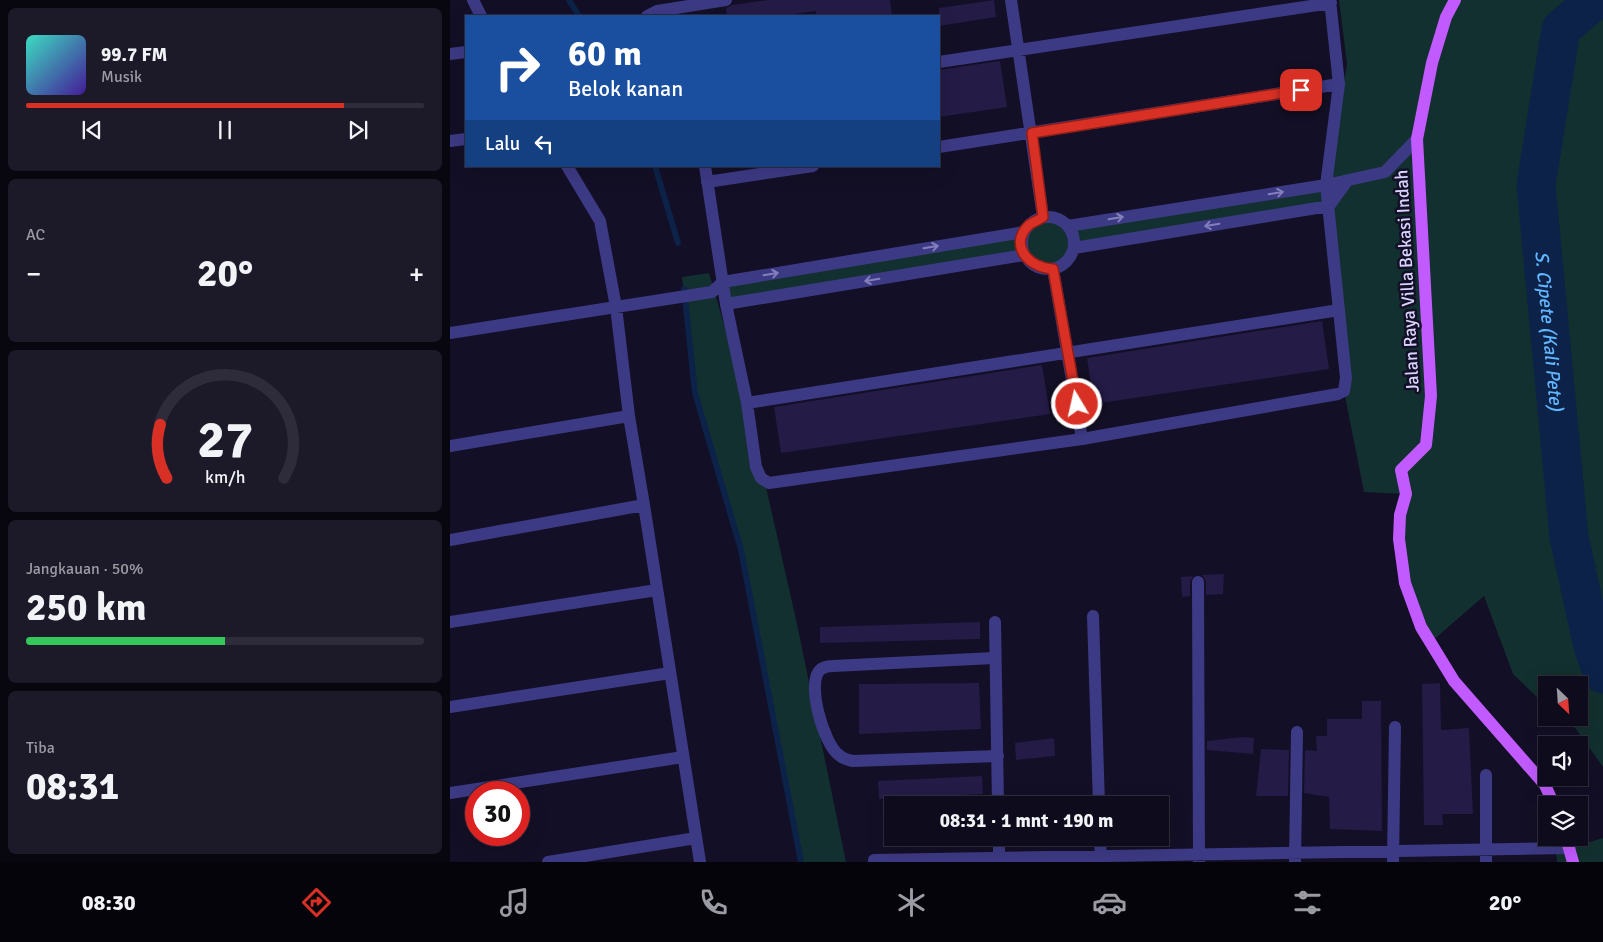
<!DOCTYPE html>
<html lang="id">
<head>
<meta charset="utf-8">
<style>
	body { margin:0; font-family:Signika,sans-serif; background:#1c1929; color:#f1f3f6; height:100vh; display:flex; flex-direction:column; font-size:19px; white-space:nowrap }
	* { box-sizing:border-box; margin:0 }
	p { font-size:16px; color:#9b9ba3 }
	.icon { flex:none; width:28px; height:28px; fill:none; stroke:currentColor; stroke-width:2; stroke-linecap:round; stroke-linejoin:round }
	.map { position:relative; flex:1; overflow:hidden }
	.side { display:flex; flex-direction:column; gap:8px; padding:8px; background:#08060f; width:450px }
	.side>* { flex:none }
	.hud { position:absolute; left:15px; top:15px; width:475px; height:152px; border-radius:0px; box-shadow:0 5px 20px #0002,0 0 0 1px #2e2b3b; background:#1a4fa0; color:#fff; overflow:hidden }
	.needle { width:32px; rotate:155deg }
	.buttons { position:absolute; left:1088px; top:676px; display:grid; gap:10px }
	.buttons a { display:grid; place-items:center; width:50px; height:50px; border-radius:0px; background:#0e0b1c; box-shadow:0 5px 20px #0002,0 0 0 1px #2e2b3b; font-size:25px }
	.speed { position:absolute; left:15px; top:781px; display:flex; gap:10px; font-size:25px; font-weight:700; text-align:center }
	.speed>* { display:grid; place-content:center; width:65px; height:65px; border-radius:50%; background:#0e0b1c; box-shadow:0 5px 20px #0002,0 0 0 1px #2e2b3b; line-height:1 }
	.speed .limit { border:8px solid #d22; background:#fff; color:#111 }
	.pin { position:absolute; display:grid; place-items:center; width:42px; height:42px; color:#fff; margin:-21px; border-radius:10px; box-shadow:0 2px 8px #0006 }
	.me { position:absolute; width:55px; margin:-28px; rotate:351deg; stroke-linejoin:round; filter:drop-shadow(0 0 4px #0008) }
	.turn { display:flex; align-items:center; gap:18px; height:105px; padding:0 20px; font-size:22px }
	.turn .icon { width:65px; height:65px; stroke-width:2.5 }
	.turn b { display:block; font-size:35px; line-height:42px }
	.then { display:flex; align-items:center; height:48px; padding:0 20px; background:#0003; gap:10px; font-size:19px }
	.big { font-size:38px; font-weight:700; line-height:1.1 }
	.side .card { flex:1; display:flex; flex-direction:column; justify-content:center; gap:8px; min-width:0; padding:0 18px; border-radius:8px; background:#1c1929 }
	.side .dial { align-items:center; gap:0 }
	.dial svg { height:130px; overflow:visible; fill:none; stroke:#2e2b3b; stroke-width:7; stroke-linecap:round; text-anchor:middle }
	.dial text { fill:#f1f3f6; stroke:none }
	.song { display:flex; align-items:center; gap:15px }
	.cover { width:60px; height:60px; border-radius:8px; background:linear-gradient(135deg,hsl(170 70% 55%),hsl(260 70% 35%)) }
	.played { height:5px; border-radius:2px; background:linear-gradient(90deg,#d93025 80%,#2e2b3b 80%) }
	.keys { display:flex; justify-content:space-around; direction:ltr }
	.heat { display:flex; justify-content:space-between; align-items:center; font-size:28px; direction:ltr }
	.charge { height:8px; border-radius:4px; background:linear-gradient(90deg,#34c759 50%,#2e2b3b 0) }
	.trip { position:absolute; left:434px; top:796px; width:285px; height:50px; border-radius:0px; background:#0e0b1c; box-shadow:0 5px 20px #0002,0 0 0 1px #2e2b3b; font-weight:700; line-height:50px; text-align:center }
	.tab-bar { display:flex; height:80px; justify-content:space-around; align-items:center; background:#06040b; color:#9b9ba3 }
	.tab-bar .icon { width:35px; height:35px }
	.tab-bar .on { color:#d93025 }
	.tab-bar b { font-size:22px; color:#f1f3f6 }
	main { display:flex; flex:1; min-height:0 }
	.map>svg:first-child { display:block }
</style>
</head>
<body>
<main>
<section class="side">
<div class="card">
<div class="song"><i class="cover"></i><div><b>99.7 FM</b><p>Musik</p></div></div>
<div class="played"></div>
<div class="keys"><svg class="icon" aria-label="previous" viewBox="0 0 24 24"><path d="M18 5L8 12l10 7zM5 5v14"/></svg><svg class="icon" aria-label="pause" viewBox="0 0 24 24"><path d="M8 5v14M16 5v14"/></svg><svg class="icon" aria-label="next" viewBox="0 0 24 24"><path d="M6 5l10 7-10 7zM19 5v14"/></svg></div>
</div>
<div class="card"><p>AC</p>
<div class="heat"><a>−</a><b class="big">20°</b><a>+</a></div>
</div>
<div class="card dial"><svg viewBox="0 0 100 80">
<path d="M14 69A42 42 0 1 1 86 69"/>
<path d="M14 69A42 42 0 0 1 10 36" stroke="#d93025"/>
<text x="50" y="56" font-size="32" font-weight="700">27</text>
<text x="50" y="72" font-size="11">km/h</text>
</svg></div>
<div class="card"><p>Jangkauan · 50%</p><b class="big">250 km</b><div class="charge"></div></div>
<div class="card"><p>Tiba</p><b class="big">08:31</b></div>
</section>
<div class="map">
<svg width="1153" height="862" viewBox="0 0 1153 862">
	<rect width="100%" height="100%" fill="#130f26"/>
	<path fill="#12302f" d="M889,0h264v671l-3,-6 3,9v93l-27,-38 -15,-11h18v-33h-33v21l-33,-32 -29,-78 -53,46 -10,-15 -22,-88 7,-45 -42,-2 -20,-101 -15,-185 -255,42c-2,5 -5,11 -8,15 -14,13 -33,5 -42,-8l-298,49 -3,-22 301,-50 6,-8 13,-7 25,9 258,-41 21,-121z
		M259,273l38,130 50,221 49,238h-45l-60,-312 -46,-157 -13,-116z
		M1153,838v24h-46l-1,-13 14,-1z"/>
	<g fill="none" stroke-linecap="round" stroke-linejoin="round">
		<path stroke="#0c2248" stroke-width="6" d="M119,0l10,16
			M205,166l23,77
			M234,289l11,104 46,157 60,312"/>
		<path stroke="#0c2248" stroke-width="39" id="s1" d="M1145,0l-34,29 -25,156 33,352 24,109 10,28"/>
	</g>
	<path fill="#241b47" d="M318,0h122l2,16h-76v-5l-35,5h-54l-1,-8 6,-3z
		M544,0l2,17 -57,9v-18z
		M550,61l7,46 -68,10v-47z
		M872,321l7,48 -235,35 -7,-46z
		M592,365l8,49 -269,39 -7,-46z
		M774,574l-1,20 -17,1v-14l-4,-6z
		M743,576l-3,6v14l-8,1 -1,-20z
		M530,622v17l-160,4v-16z
		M529,683l2,46 -122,5v-50z
		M990,683l1,47 28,-2 4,86h-31l1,11h-19l-2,-141z
		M912,701h19l1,130 -52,-2 -1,-32 -25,-4 1,-43 12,1 -1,-15h11v-17h35z
		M792,737l12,1 -1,16 -46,-4v-9z
		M604,738l1,18 -39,4 -1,-17z
		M811,749l28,1 -1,46h-32z
		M532,776l1,18 -104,5 -1,-18z"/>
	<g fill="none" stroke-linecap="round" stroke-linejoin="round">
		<path stroke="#3d3a85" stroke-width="12" d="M23,0l8,16
			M561,0l32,217
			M197,16l10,-5 69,-11
			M0,54l16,-2
			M489,62l392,-59
			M0,141l16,-2
			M489,147l400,-63
			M255,166l21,138 21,99 9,64 5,11 8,5 313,-44 256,-45 6,-3 2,-13 -20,-193 13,-101 -9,-84
			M257,182l106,-16
			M572 243a26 26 0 1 1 52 0a26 26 0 1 1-52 0Z
			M618,226l258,-41 59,-13 32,-33
			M624,248l255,-42 18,-25
			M603,269l29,170
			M276,304l298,-49
			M0,333l262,-41 11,-10 301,-50
			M297,403l592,-93
			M0,446l179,-30
			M194,505l56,357
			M0,540l194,-35 -15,-89 -13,-109 -16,-86 -33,-55
			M748,582l1,280
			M643,616l6,189
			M0,622l207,-32
			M545,622l3,183
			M544,658l-161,8c-4,0 -9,1 -12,3 -16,12 3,76 18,86 4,4 9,5 14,6l145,-5
			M0,707l220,-34
			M0,793l233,-36
			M549,838v24
			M650,838l1,24
			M98,862l148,-24
			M424,862v-2l696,-12
			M845,862l2,-130
			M943,862l2,-135
			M1036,862v-87"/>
		<path stroke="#c25bff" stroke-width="12" d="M1005,0l-9,17 -14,46 -15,76 14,257 -5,49 -25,25 5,24 -6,21 -1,24 6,44 16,44 33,54 91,104 9,20
			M1116,838l7,24"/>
	</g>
	<defs><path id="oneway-shaft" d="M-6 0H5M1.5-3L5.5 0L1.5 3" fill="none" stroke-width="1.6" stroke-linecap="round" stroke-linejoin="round" transform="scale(1.25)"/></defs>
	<g stroke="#837fbc">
		<use href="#oneway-shaft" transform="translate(826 193) rotate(-9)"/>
		<use href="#oneway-shaft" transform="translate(666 218) rotate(-9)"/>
		<use href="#oneway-shaft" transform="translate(762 225) rotate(170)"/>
		<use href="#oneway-shaft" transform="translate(481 247) rotate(-9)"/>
		<use href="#oneway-shaft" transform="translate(321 274) rotate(-9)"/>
		<use href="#oneway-shaft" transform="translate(422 280) rotate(171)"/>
	</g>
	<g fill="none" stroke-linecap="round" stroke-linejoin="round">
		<g stroke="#8d1f18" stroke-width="12">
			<path id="route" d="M627,404l-24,-135c-24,-1 -45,-24 -24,-44 4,-3 10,-5 14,-8l-11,-84 269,-43"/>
		</g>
		<use href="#route" stroke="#d93025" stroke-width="9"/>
	</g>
	<g text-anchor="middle" stroke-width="5" stroke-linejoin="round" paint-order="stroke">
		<g font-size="18" fill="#d9d4ff" stroke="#130f26">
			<text transform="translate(957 281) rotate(-93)" y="6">Jalan Raya Villa Bekasi Indah</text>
		</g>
		<g font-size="19" font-style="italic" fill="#62b6ff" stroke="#130f26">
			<text dy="7" stroke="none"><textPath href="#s1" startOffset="349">S. Cipete (Kali Pete)</textPath></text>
		</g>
	</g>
</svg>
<div class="buttons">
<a><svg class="needle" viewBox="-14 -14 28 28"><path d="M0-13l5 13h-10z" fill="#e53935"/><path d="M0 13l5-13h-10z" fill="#9b9ba3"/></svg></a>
<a><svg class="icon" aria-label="sound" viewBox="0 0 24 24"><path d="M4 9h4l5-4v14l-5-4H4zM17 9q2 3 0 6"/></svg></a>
<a><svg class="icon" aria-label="layers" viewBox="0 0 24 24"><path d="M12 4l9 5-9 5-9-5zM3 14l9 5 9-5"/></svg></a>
</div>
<div class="speed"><div class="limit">30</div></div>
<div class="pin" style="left:851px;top:90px;background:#d93025"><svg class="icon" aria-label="arrive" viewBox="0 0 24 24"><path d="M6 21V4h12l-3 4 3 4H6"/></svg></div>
<svg class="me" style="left:627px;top:404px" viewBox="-20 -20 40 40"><circle r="17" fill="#d93025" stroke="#fff" stroke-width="3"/><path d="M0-11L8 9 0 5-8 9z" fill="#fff"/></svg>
<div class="trip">08:31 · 1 mnt · 190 m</div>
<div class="hud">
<div class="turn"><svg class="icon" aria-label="right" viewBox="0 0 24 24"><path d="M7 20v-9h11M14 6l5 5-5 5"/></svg><div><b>60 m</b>Belok kanan</div></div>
<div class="then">Lalu<svg class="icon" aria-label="left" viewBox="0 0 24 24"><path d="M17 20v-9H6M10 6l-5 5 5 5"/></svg></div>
</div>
</div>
</main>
<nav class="tab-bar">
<b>08:30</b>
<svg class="icon on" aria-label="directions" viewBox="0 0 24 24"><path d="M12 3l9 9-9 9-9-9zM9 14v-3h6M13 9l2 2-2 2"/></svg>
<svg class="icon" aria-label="music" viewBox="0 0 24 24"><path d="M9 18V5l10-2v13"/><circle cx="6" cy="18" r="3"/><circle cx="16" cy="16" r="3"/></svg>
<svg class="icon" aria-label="phone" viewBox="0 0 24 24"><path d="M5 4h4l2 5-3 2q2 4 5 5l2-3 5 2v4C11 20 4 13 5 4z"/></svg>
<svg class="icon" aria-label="climate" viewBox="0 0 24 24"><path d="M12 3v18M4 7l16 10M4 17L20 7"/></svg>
<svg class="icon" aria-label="car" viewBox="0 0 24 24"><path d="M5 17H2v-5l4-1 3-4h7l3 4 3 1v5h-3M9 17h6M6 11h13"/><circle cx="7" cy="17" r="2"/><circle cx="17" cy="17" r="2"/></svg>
<svg class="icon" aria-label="filters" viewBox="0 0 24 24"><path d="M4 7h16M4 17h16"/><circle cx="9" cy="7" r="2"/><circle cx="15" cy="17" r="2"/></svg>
<b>20°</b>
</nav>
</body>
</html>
